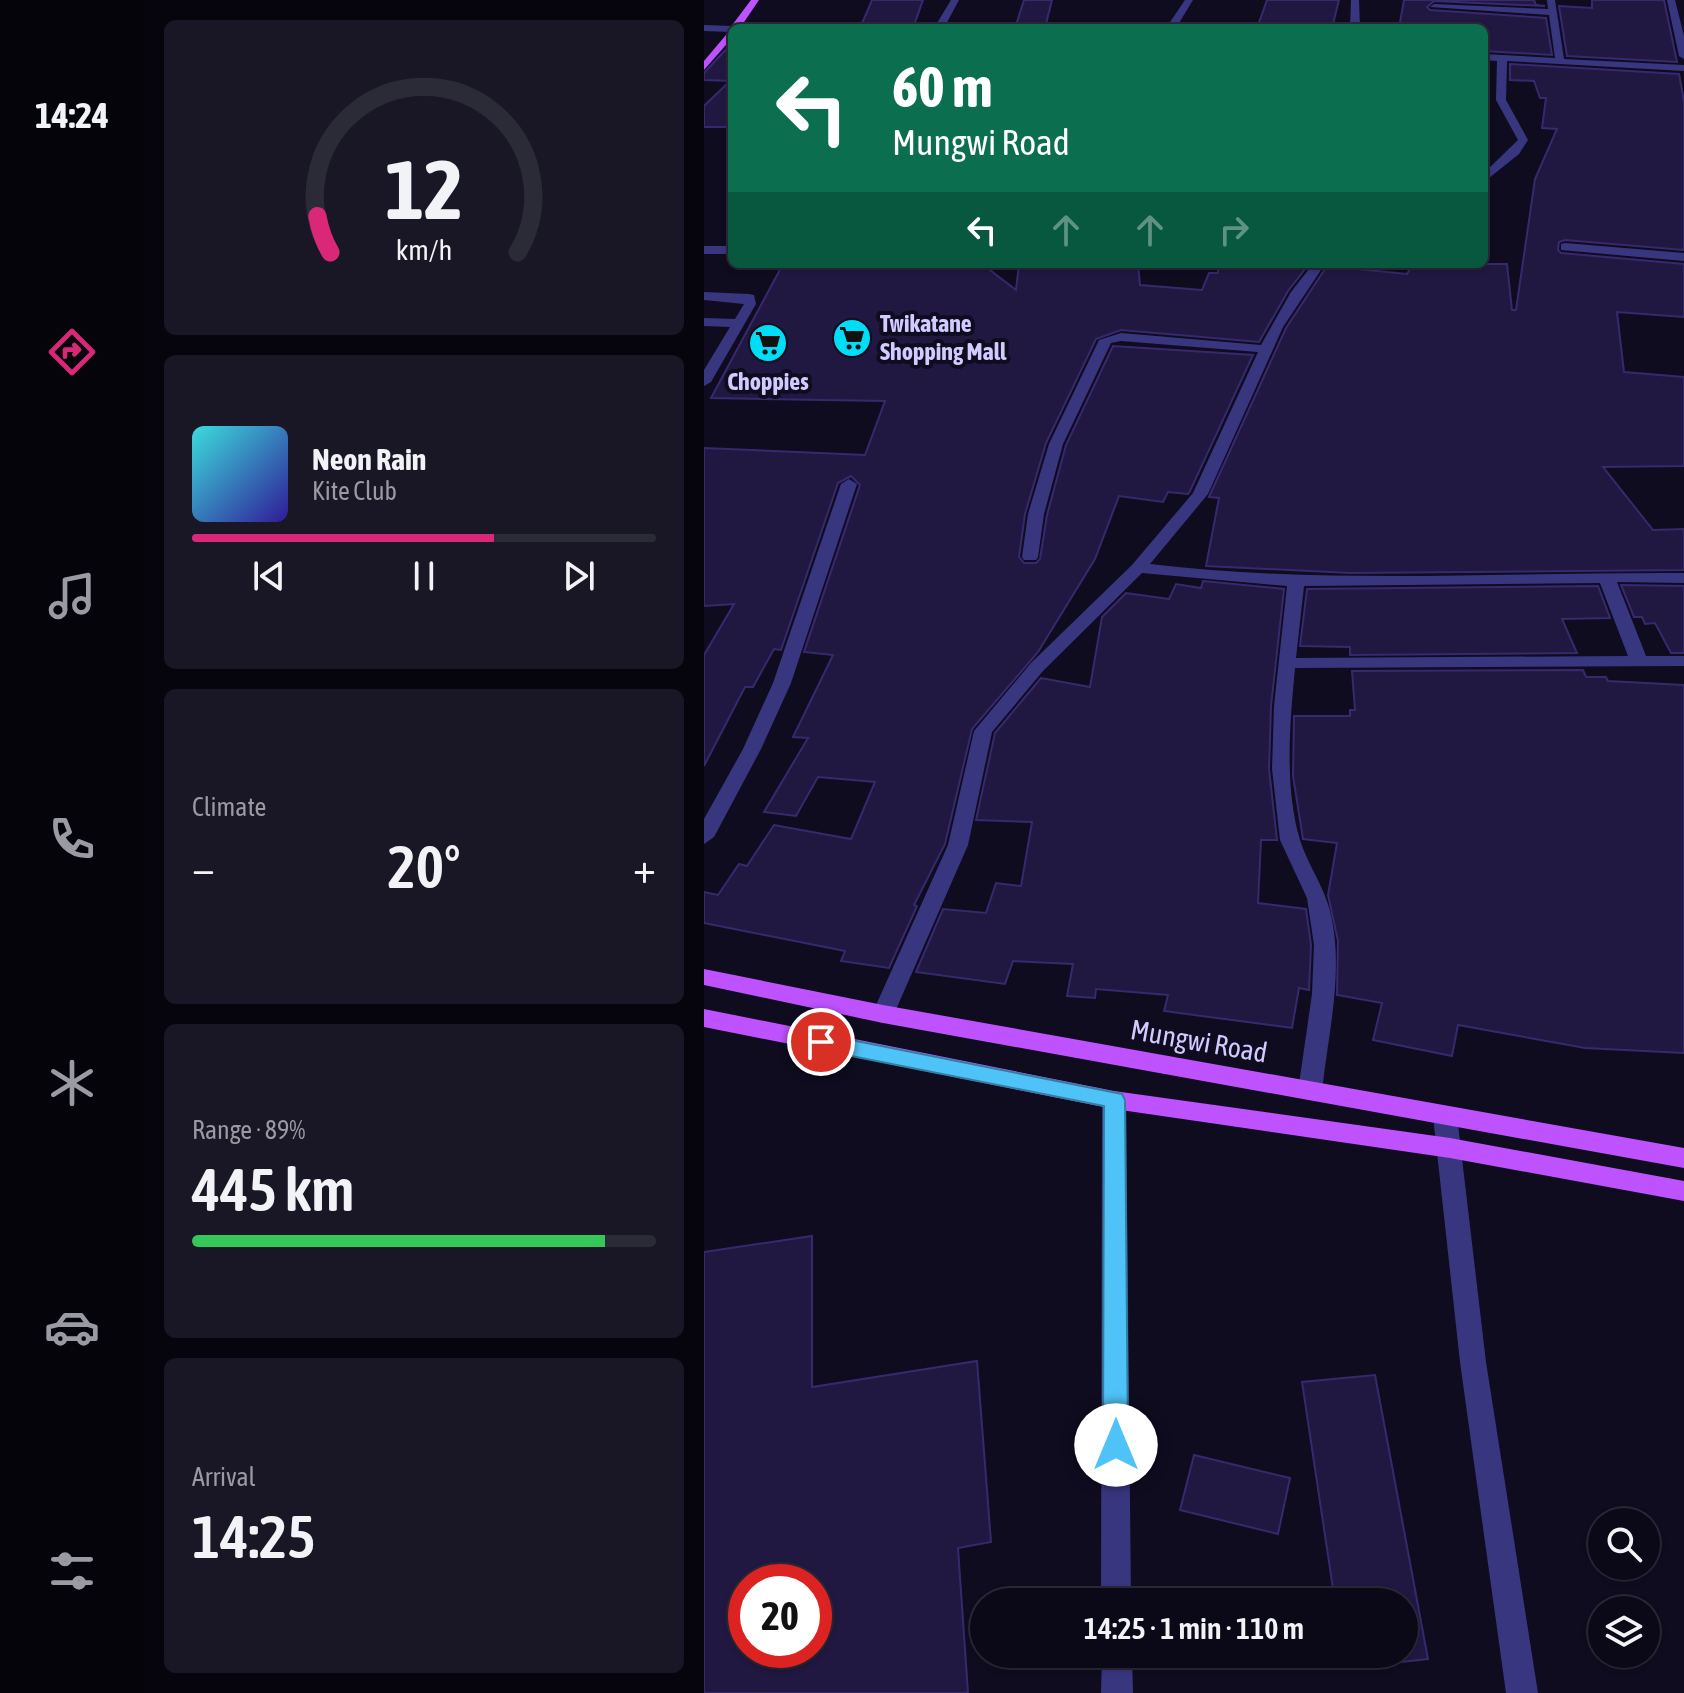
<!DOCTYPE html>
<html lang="en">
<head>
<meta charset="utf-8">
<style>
	body { margin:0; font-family:"Asap Condensed",sans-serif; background:#191725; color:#f1f3f6; height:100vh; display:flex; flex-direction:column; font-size:30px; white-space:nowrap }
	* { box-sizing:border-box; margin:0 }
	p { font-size:26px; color:#9a9aa2 }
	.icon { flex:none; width:44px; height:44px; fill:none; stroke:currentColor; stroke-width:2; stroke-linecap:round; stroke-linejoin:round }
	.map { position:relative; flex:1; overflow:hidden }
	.panel { display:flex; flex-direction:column; gap:20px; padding:20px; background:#06050d; width:560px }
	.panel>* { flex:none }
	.top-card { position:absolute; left:24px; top:24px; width:760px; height:244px; border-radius:12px; box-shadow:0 2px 6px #0004,0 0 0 2px #2b2a37; background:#0b6e4f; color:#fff; overflow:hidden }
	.buttons { position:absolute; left:884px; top:1508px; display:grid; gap:16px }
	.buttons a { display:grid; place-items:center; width:72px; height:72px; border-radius:50%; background:#0b0918; box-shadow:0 2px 6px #0004,0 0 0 2px #2b2a37; font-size:40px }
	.speed { position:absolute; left:24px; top:1564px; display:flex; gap:16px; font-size:40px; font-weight:700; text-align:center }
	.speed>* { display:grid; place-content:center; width:104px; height:104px; border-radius:50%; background:#0b0918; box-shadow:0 2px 6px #0004,0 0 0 2px #2b2a37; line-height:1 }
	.speed .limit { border:12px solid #d22; background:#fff; color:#111 }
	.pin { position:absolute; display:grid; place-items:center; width:68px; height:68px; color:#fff; margin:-34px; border:4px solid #fff; border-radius:50%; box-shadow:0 2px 8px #0007 }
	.me { position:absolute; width:88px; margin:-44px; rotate:0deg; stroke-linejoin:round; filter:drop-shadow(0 0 6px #0008) }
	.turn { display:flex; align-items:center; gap:28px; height:168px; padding:0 32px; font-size:36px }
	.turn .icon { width:104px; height:104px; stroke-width:2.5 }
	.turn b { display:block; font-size:56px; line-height:68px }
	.lanes { display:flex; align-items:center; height:76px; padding:0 32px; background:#0003; justify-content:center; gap:40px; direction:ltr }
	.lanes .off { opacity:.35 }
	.big { font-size:60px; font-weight:600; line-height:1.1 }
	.panel .widget { flex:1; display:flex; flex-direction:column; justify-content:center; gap:12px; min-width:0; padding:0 28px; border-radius:12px; background:#191725 }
	.panel .dial { align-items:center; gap:0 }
	.dial svg { height:208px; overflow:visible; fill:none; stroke:#2b2a37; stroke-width:7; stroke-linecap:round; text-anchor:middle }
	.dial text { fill:#f1f3f6; stroke:none }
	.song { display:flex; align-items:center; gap:24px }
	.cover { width:96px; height:96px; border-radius:12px; background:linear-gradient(135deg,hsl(180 70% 55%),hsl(250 70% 35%)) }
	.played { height:8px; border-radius:4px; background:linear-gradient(90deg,#db2777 65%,#2b2a37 65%) }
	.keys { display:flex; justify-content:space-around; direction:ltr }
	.heat { display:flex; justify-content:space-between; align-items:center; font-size:44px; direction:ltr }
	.charge { height:12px; border-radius:6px; background:linear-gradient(90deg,#34c759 89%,#2b2a37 0) }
	.trip { position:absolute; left:266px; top:1588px; width:448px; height:80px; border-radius:40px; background:#0b0918; box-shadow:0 2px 6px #0004,0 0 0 2px #2b2a37; font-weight:600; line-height:80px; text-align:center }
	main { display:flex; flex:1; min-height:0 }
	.dock { display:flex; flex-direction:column; width:144px; justify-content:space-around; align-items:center; background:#04040a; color:#9a9aa2 }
	.dock .icon { width:56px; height:56px }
	.dock .on { color:#db2777 }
	.dock b { font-size:36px; color:#f1f3f6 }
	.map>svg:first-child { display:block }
</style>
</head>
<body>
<main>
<nav class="dock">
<b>14:24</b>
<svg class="icon on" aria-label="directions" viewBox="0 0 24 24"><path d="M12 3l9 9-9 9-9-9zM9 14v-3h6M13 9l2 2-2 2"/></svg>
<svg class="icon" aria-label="music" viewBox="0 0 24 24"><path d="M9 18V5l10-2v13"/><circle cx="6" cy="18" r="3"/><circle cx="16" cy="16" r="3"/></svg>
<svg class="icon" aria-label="phone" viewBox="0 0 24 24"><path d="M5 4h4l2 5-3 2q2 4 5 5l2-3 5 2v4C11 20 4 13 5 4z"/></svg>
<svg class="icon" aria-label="climate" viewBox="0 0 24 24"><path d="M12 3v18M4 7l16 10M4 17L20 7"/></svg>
<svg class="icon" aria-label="car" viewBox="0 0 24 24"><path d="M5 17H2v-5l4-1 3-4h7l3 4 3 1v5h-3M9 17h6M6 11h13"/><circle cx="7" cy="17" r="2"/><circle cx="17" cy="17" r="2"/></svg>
<svg class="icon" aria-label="filters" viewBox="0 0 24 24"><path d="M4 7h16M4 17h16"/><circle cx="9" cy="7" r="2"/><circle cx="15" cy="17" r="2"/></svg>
</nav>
<section class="panel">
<div class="widget dial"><svg viewBox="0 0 100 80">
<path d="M14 69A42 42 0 1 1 86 69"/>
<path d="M14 69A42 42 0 0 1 9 55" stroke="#db2777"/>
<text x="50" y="56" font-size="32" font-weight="700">12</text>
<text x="50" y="72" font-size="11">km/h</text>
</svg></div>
<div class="widget">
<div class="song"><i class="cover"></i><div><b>Neon Rain</b><p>Kite Club</p></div></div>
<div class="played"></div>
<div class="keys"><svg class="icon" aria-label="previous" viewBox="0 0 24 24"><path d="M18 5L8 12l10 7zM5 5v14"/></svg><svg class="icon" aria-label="pause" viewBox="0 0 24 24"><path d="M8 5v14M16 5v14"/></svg><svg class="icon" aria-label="next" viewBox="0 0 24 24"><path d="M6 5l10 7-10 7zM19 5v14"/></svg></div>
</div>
<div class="widget"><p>Climate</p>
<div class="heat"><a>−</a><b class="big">20°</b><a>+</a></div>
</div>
<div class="widget"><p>Range · 89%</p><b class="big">445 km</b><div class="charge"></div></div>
<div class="widget"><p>Arrival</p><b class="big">14:25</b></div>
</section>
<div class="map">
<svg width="980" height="1693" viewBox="0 0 980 1693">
	<rect width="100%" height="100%" fill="#0f0c20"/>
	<path fill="#201841" stroke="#37296d" stroke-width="2" fill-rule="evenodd" d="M168,0h51l-10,28h-53z
		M320,0h28l-7,28h-30z
		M563,0h72l-7,28h-75z
		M700,0h130l2,5 9,1 -111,-5 -7,6 3,3 116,8 6,37 -68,-4v-23h-85z
		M888,0h72l13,62 -110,-6 -8,-50 33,2z
		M28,43v84h-28v-21l26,-25 -26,-1v-7z
		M806,64l169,10 5,27v149l-119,-10 -6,2 -1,8 3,3 123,11v53l-67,-5 7,60 60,5v89l-81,1 50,63 31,-1v41l-334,3 -144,-7 13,-68 -10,-1 77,-169 41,-62 80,8 6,-10h94l5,46h4l19,-131 22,-50 -15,-1 4,-30h-6l-6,-17 -24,-1z
		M79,264h199l34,26 3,-26h119l2,21 62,5 7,-17h9v-6l30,2 1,-5h60l-21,27 -29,51 -138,-12 -25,9 -50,104 -21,71 -6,43 5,6h12l4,-4 7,-44 19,-70 47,-99 140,9 -63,136 -2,3 -20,-2 -5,10 -44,-6 -24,63 -57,93 -66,77 -27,115 -31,61 3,1 -28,62 -48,-7 4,-10 -141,-28v-31l14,3 21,-31 8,2 27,-41 77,14 24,-57 -57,-5 -22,39 -32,-4 44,-74 -15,-1 40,-82 -29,-3 56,-167 -9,-9 -13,7 -57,167 -7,-1 -21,38h-8l-41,79v-111l30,-51 -30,2v-158l161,7 20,-54 -174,-3z
		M499,581l81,8 -13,117 -2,63 8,71h-16l-3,63 48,6 5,36 -2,45 -10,-2 -7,40 -128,-17 4,-16 -72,-6 -1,9 -28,-2 6,-32 -60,-3 -8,23 -89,-12 27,-63 43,4 10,-30 25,3 11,-64 -56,-2 19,-87 46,-55 49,9 12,-70 24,-24 43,6 7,-15 25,4z
		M917,585l63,1v67h-13l-16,-30 -10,1 -3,-7h-8z
		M894,586l12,32 -48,1 15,34 -227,2v-8l-50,-1 7,-57z
		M879,670l3,7h20l2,4 76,4v368l-99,-5 -127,-23 -6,31 -79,-16 9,-37 -45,-8 1,-54 -10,-46 9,-52 -34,-4 -10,-63 1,-60h56v-6h5l-3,-39z
		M108,1236v151l165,-26 14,181 -33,6 10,145h-264v-441zM42,1582h68v68h-68z
		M671,1375l53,284 -83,9 -2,-14h61v-52h-69l-33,-220z
		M490,1455l96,23 -12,56 -98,-24z"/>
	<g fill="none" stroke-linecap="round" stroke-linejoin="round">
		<path fill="#393680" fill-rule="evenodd" d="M247,0h8l-15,28h-10z
			M481,0h8l-17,28h-10z
			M647,0h8l1,28h-10z
			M843,0h8l9,59 120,6v6l-177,-10 -1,39 22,40 -9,14 -35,28v-9l34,-33 -22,-40 1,-39 -13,-1v-6l71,4 -6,-43 -119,-8 4,-3 114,5z
			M963,0h8l9,36v23l-5,-3z
			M0,25l28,1 4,2h-4v4l-28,-1z
			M861,243l119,10v8l-123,-11v-6z
			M0,246h28v8h-28z
			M609,264h12l-42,63 -75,167 -58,70c177,21 356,8 534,9v10l-67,-1 29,74h38v10l-389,2c-5,54 -11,119 5,172 9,28 27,50 32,80 11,56 -4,115 -10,171l-4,7 -8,2 -8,-2 -4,-7 14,-97 2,-49 -7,-47 -27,-58 -8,-71 2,-63 13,-120 -145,-13 -99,98 -51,61 -24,113 -74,169 -3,6 -8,3 -8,-3 -3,-6 76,-169 26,-114 57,-68 101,-98 61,-72 65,-141 -137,-11 -10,2 -48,101 -19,70 -6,43 -2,3h-12l-2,-3 6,-43 21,-70 50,-104 22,-7 140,12 30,-53zM896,583l28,73 -332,2 8,-72z
			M0,292l45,2 5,1 2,9 -45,78 -7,4v-16l26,-43 -26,-1v-8l31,1 9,-15 -40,-4z
			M145,479l8,5 -66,199 -30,66 -47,88 -10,7v-25l39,-70 30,-66 68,-199z
			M410,1091l8,2 4,7 5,502h-30l1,-502 4,-7z
			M741,1106l8,3 4,7 29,246 52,331h-32l-46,-331 -27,-246 4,-7z
			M398,1654h30l1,39h-32z"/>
		<path fill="#be52ff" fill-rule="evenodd" d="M47,0h8l-19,28h-8v10l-28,32v-9l27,-32 -1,-1z
			M0,969l179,36 801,143v20l-801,-145 -179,-38z
			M0,1009l410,82 336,47 234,43v20l-234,-43 -336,-49 -410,-82z"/>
	</g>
	<path fill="#4fc3f7" stroke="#337fa1" stroke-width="2" d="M117,1034l301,60 3,6 3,345 -3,9 -9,3 -9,-3 -4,-9 1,-339 -283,-56 -7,-3 -3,-5 3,-6z"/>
	<defs>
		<g id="supermarket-disc" transform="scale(2)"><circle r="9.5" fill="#00ddf6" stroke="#0f0c20"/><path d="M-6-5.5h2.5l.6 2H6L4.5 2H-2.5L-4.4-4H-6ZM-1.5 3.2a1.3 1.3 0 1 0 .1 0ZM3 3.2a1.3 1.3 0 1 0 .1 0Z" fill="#111"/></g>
	</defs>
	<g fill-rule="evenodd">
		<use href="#supermarket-disc" x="148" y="338"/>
		<use href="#supermarket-disc" x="64" y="343"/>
	</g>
	<g text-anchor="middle" stroke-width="8" stroke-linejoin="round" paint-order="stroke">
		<g font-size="24" font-weight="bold" fill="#d1cbff" stroke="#0f0c20" text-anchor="start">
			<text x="176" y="332">Twikatane<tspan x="176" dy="28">Shopping Mall</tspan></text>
			<text x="64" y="390" text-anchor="middle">Choppies</text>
		</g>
		<g font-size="28" fill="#d1cbff" stroke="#0f0c20">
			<text transform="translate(495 1041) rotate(10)" y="10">Mungwi Road</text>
		</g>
	</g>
</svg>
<div class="buttons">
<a><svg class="icon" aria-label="search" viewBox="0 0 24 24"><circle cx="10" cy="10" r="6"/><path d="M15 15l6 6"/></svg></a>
<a><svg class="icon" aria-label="layers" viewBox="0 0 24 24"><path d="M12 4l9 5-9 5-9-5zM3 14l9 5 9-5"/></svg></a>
</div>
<div class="speed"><div class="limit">20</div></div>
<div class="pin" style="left:117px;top:1042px;background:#d93025"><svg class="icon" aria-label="arrive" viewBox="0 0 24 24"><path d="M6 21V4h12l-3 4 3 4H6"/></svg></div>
<svg class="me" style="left:412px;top:1445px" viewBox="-20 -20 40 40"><circle r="19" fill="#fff"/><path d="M0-13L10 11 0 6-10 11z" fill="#4fc3f7"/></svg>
<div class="trip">14:25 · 1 min · 110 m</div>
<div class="top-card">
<div class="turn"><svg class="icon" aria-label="left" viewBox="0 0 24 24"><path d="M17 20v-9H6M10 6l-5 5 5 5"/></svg><div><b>60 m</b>Mungwi Road</div></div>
<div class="lanes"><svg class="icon" aria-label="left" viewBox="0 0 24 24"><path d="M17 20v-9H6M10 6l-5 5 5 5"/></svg><svg class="icon off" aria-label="ahead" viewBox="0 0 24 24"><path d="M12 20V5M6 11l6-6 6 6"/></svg><svg class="icon off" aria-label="ahead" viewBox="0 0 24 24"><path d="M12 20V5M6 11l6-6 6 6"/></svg><svg class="icon off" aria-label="right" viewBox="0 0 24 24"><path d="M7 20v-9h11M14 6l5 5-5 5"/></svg></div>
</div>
</div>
</main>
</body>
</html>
